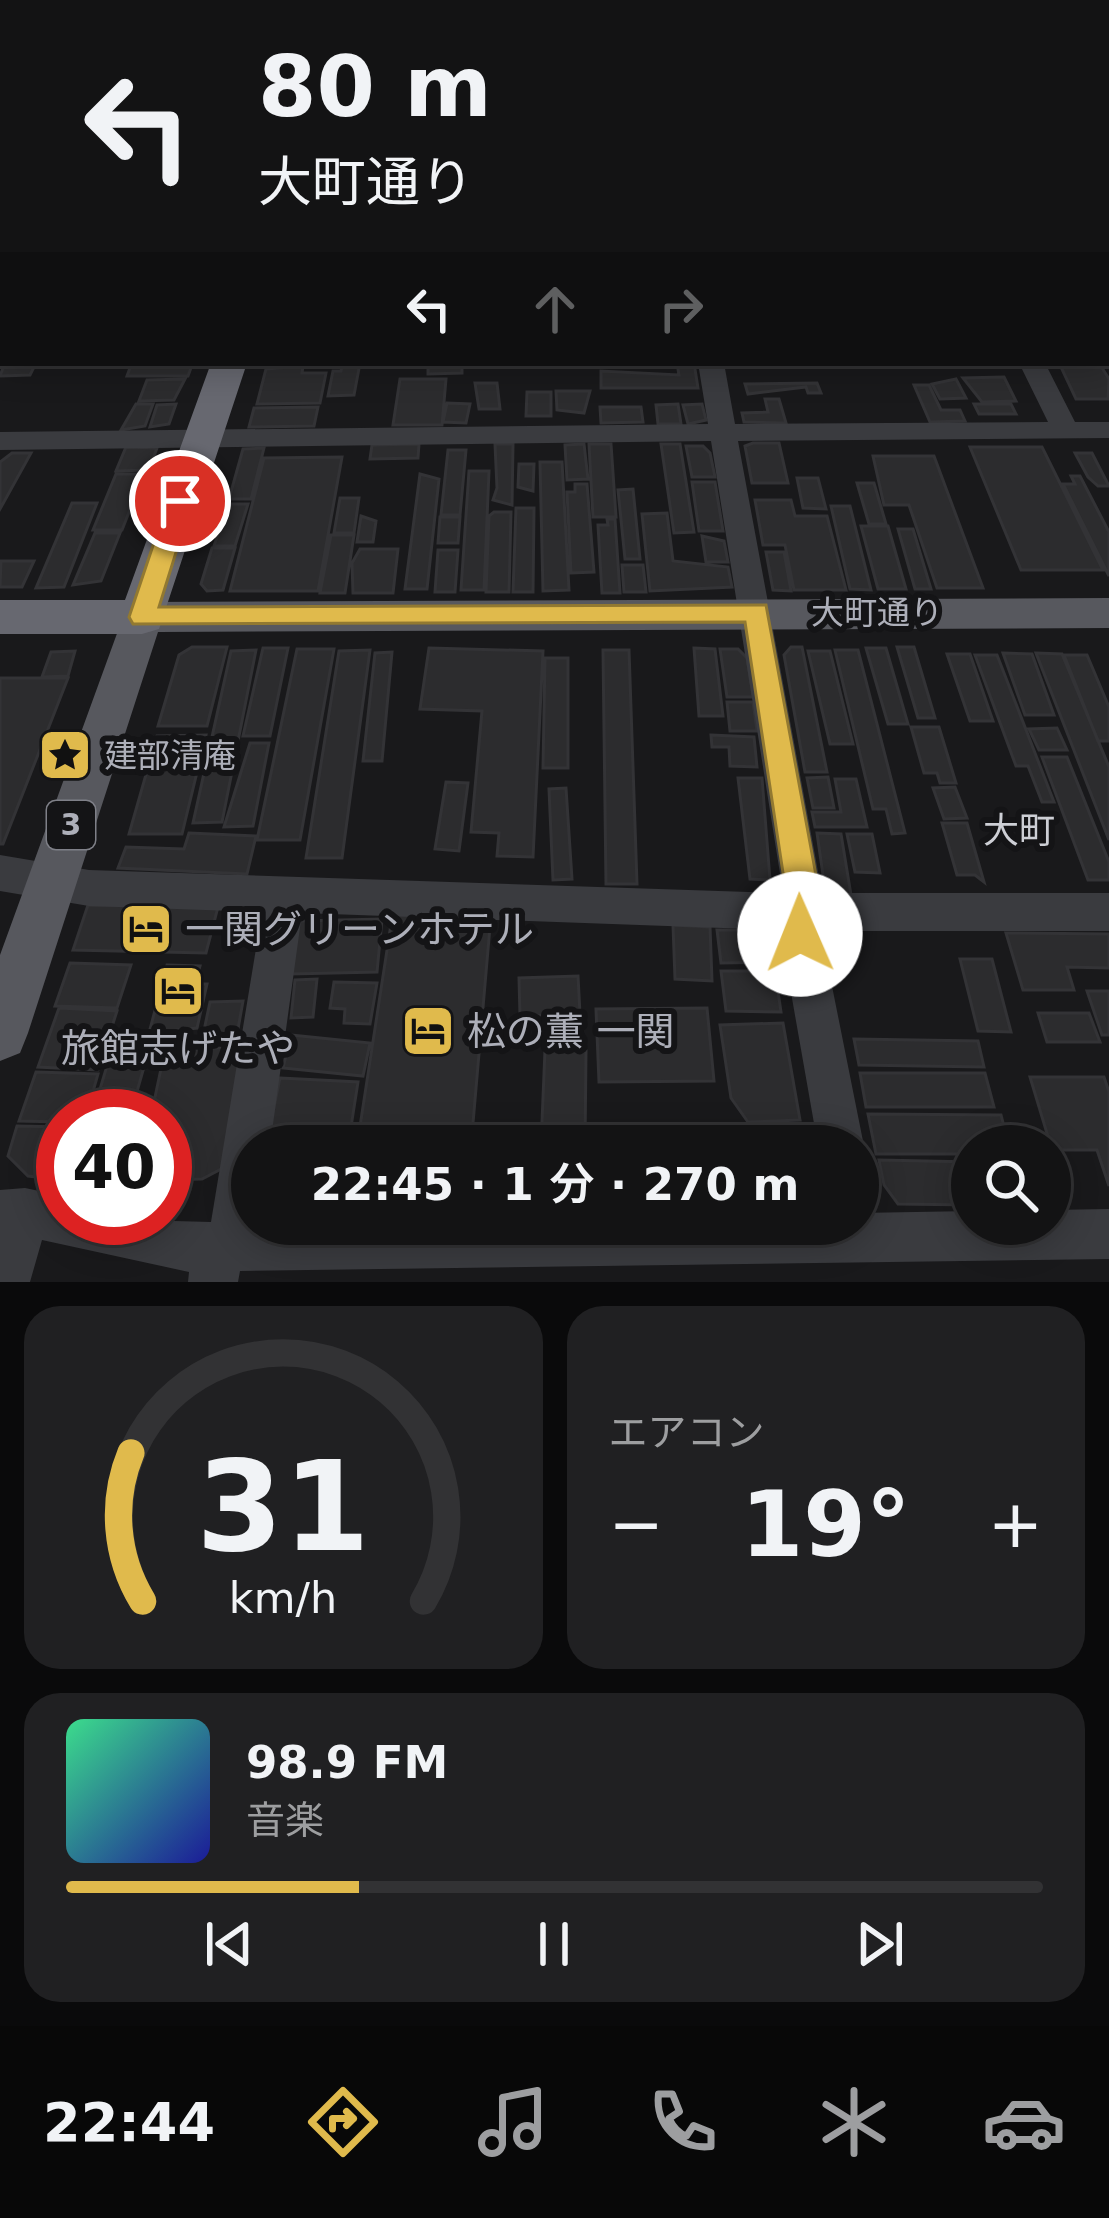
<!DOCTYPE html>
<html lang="ja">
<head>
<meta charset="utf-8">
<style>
	body { margin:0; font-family:"DejaVu Sans","Noto Sans JP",sans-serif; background:#202022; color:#f1f3f6; height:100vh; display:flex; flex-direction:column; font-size:45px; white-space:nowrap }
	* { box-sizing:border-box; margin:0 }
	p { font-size:39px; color:#9d9ea0 }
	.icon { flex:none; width:66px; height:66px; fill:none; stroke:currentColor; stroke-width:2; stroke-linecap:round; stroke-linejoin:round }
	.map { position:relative; height:1282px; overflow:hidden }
	.details { display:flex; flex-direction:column; gap:24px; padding:24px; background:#0a0a0b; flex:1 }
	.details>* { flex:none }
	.banner { position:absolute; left:0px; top:0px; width:1110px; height:366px; box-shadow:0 6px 30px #0003,0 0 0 3px #323234; background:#131314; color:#f1f3f6; overflow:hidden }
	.fabs { position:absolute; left:951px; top:1125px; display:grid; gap:24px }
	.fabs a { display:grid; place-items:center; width:120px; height:120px; border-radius:50%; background:#131314; box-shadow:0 6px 30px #0003,0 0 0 3px #323234; font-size:60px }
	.speed { position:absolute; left:36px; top:1089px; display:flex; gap:24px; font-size:60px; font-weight:700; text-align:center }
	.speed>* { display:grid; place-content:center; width:156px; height:156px; border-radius:50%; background:#131314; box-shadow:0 6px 30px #0003,0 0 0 3px #323234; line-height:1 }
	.speed .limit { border:18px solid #d22; background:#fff; color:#111 }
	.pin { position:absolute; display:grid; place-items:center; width:102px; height:102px; color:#fff; margin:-51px; border:6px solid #fff; border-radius:50%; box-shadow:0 3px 12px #0007 }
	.me { position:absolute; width:132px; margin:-66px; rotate:359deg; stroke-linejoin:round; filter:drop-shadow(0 0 9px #0008) }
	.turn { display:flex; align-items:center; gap:42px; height:252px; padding:0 60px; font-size:54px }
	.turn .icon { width:156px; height:156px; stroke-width:2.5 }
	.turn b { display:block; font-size:84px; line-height:102px }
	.lanes { display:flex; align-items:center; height:114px; padding:0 60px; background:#0003; justify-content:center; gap:60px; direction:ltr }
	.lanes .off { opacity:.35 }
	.big { font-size:90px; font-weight:600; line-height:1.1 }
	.details .widget { flex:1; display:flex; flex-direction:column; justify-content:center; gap:18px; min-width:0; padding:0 42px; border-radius:36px; background:#202022 }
	.details .dial { align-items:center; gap:0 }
	.dial svg { height:312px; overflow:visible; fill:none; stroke:#323234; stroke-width:7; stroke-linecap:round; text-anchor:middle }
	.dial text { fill:#f1f3f6; stroke:none }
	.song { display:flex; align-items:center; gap:36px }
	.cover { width:144px; height:144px; border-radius:18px; background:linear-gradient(135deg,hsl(150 70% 55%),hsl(240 70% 35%)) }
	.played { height:12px; border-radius:6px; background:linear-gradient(90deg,#e0ba4c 30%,#323234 30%) }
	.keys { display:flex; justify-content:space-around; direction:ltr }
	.heat { display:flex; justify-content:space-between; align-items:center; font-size:66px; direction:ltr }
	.details .tiles { flex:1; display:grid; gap:24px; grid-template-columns:1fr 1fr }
	.widget:last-child { grid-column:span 2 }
	.trip { position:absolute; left:231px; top:1125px; width:648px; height:120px; border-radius:60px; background:#131314; box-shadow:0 6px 30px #0003,0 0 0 3px #323234; font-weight:600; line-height:120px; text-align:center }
	.dock { display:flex; height:192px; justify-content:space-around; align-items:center; background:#080808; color:#9d9ea0 }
	.dock .icon { width:84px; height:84px }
	.dock .on { color:#e0ba4c }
	.dock b { font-size:54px; color:#f1f3f6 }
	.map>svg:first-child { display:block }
</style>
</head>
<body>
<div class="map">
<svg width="1109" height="1282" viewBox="0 0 1109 1282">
	<rect width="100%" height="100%" fill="#19191b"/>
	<path fill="#2c2c2e" stroke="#333336" stroke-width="3" d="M5,363h31l-6,12 -30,1z
		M343,363h17l-6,32 -26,1 5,-25h8z
		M428,363h34v10l-34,1z
		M677,363h17l4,25h-97v-17l78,4z
		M1049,363h50l10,16 -1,20h-32l-15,-32z
		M131,365h61l-4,11h-61z
		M303,366l-1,7h24l-6,30 -63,1 9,-35z
		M1004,377l12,24 -34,1 -19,-24z
		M185,379l-11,21 -35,1 8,-21z
		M400,379h46l-4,46h-49z
		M956,379l10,19 -26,1 -8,-15z
		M475,383h22l3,26h-21z
		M817,383l4,10h-13l-2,-6 -58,7 -3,-10z
		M914,385h15l12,25h19l5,11 -35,1z
		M556,391h34l-6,22 -27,-3z
		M527,392h24v24h-25z
		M765,399h14l7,24 -42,-1 -2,-9 26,-1z
		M447,403l23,1 -4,19 -23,-1z
		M136,404h17l-8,22 -24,4z
		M176,404l-7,20 -19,3 7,-22z
		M678,404l3,20h-23l-2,-19z
		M702,404l4,16 -18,4 -5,-19z
		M974,404h37l5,10h-37z
		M318,407l-4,19 -65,1 5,-19z
		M600,407h41l2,15 -42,1z
		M753,443h26l9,40h-36l-7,-37z
		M419,444l-1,14 -48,1 2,-14z
		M495,444h18l-1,61 -19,-5 4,-12z
		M584,444l4,35 -21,1 -2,-35z
		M589,444h22l5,73h-23z
		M661,444h19l14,88 -20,1z
		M686,446h17l7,7 5,24h-23z
		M126,447l31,1 -8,22 -33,1z
		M970,447h72l61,123h-82z
		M264,448l-13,51h-22l14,-50z
		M448,450h18l-6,65h-19z
		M12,453h19l-31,56v-47z
		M1075,453h17l17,33h-11l-10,-9z
		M873,456h61l49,132h-46l-28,-83h-25z
		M342,457l-24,134h-88l34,-133z
		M540,462h22l7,128 -26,1z
		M519,464h15l-1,27 -15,-4z
		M469,471h20l-5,119h-23z
		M116,474h28l-22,56h-29z
		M420,474l19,5 -12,110h-22z
		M1071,476h9l29,56v44l-46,-92h12z
		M797,478h21l8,31 -23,-1z
		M692,482h23l8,49h-24z
		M857,483h17l12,41h-17z
		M575,484h12l7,88 -23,1 -4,-81h8z
		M633,489l7,70h-15l-7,-69z
		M340,498h19l-5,35h-20z
		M755,500h36l4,16h32l19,74h-52l-9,-45h-22z
		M72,503h25l-33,84 -28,1z
		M228,504h20l-13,42h-21z
		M831,506h19l21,84 -21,-1z
		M516,508h18l-1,84h-20z
		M494,512h17l-2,80h-23l3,-76z
		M667,513l6,48 55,6 4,20 -82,4 -8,-77z
		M361,516l15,5 -3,21h-16z
		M440,517h20l-2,26h-20z
		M607,519h8l5,74h-18l-4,-68h10z
		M861,526h27l18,63h-28z
		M898,529h15l18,60h-16z
		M95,533h25l-19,48 -28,4z
		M331,535h23l-9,58h-25z
		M702,536l22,5 4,21h-22z
		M212,548h23l-12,42 -16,1 -6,-7z
		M360,549h38l-5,44h-40l-1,-30z
		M438,550h20l-3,42h-20z
		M766,552h18l7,39 -18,-1z
		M1,561h33l-12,26h-22z
		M622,565h21l3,27h-22z
		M192,647h35l-20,79h-49l21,-71z
		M791,647h11l25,125h-22l-21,-117z
		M897,647h17l21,71h-17z
		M263,648h25l-18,88h-27z
		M429,648l114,3 -10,206 -36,-1 2,-23 -28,-1 11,-121 -62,-2z
		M694,648l21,1 8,67h-24z
		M866,648h20l22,76h-20z
		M297,649h37l-34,191h-43z
		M720,649h18l9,9 6,39h-26z
		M256,650l-34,172 -29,1 38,-172z
		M370,650l-28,208h-36l33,-207z
		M603,650h26l8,234h-31z
		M835,650h23l47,183 -13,1 -6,-25h-13z
		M75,651l-7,25 -26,1 9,-25z
		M808,651h22l23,93h-23z
		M392,652l-10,109h-19l12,-108z
		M1003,653l29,1 22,61h-29z
		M1036,653l26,1 47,113v73z
		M947,654h23l23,67h-23z
		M975,655h22l57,147h-12l-14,-36h-12z
		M1064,655h23l22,52v34h-11z
		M545,658h23v110h-25z
		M0,678h68l-65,166h-3z
		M727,702h26l4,29h-27z
		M911,727h28l17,56h-16l-3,-10h-13z
		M1057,728l10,22h-28l-10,-21z
		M206,735l-24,99h-53l28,-98z
		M711,735l43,2 3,30 -27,-1 -1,-19h-17z
		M250,743h19l-16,83 -29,1z
		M1042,757h25l42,105v18h-21z
		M828,777l6,31h-21l-6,-30z
		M738,778h24l8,102 -20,-1z
		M835,779h21l11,48h-52l-3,-15h29z
		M446,782l22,1 -9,68 -24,-2z
		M955,787l12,31 -23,1 -11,-31z
		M566,788l6,91 -19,1 -4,-91z
		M942,823h25l17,59 -9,-7h-18z
		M189,833l67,3 -9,38 -129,-6 8,-21 58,2z
		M817,833l24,1 10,61h-19l-8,-13z
		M847,834h25l8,39 -25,-1z
		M88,905l130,2 -12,46 -133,-3z
		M393,911l98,4 -20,231h-114z
		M382,919l-5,53 -86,2 8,-53z
		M673,925l37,2 2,54 -37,-2z
		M717,930h41l10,10 3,22 -50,1z
		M1006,933l103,1v34l-42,-1 7,23h-51z
		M960,959h32l19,73 -33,-1z
		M70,963l61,2 -14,43 -62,-2z
		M167,965l33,1 -5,18h12l-10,44 -48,5z
		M721,971h54l6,41 -55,-1z
		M578,976l2,38 -60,2 -1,-38z
		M317,979l-4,38 -22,1 4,-38z
		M334,982l43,1 -7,41 -26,-1 1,-14 -15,-1z
		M1087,991h22v44h-7z
		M243,1001l-7,39h-34l8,-38z
		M59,1008l58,3 -19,59 -60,-3z
		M707,1008l7,73 -115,1 -3,-73z
		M1038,1013h51l11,29h-53z
		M783,1023l17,97 -52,2 -17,-24 -11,-73z
		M291,1035l79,8 -7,33 -80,-8z
		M115,1039h37l-22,77h-38z
		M854,1039l124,2 6,26 -125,-2z
		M243,1047l-20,121 -21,11 -37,1v-64h-14l14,-66z
		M545,1050l41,1 -1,95h-44z
		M36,1072l62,2 -12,42h-23v6l-44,-1z
		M860,1073h125l9,34h-128z
		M1030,1077h74l5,15v94l-12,-36h-45z
		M280,1078l78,4 -10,64h-82z
		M868,1114l133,1 8,31h-37v8h-96z
		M17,1126l46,1v53l-35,-4 -20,-20z
		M644,1131h43l1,15h-44z
		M698,1131h33l2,15h-33z
		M805,1131l3,15h-71l-2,-14h16l1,8z
		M879,1160l93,2v43l-74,-1 -14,-19z"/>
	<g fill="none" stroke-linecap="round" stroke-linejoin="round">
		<path fill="#3a3b3f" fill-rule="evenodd" d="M346,0h21l-23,3z
			M739,0h16l1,3h-16z
			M0,9h3v10h-3z
			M1107,13h2v10h-2z
			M0,51h3v10h-3z
			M0,102h3v10h-3z
			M1107,131h2v12h-2z
			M0,139h3v12h-3z
			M1107,169h2v14h-2z
			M1107,307h2v14h-2z
			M0,316h3v14h-3z
			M698,363h26l11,61 313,-2 -29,-59h26l30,59h34v16l-371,3 84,452h287v38h-288l43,215 -6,16v-16h-40l-38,-216 -478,-17 -32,233h-18v78h606v-11l114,-2v13h78v-14l59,-1v50l-869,12 -2,11h-50l1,-10 -147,-32 -12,42h-30v-92l25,-2 38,8v22l148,4 51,-310 -173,-6 -89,-15v-36l89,15 693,23v-7l-71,-445 -711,9v-18l708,-8z"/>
		<path fill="#57585e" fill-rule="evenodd" d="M1109,598v30l-951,4 -130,401 -8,20 -20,8v-106l127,-349 15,-4z"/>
		<path fill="#676870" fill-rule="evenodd" d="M211,363h36l-88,266 -17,5h-142v-34h125z"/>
	</g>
	<path fill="#e0ba4c" stroke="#927931" stroke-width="3" d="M180,493l12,8 -33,106 607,-2 52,281 -6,60 -12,4 -12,-4 -5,-12 2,-48 -40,-264 -612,2 -4,-7 39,-116z"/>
	<defs>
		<g id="sight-square" transform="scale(2.7)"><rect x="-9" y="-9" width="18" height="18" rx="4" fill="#e0ba4c" stroke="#141416"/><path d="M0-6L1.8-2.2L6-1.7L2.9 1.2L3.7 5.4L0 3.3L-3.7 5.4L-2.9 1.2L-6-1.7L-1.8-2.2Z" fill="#111"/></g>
		<g id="hotel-square" transform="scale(2.7)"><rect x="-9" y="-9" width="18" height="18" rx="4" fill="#e0ba4c" stroke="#141416"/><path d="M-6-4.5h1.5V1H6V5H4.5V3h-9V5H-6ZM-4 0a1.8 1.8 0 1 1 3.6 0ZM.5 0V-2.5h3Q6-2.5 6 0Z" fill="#111"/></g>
	</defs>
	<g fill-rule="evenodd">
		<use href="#sight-square" x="65" y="755"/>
		<use href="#hotel-square" x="146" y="929"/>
		<use href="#hotel-square" x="178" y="991"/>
		<use href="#hotel-square" x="428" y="1031"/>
	</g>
	<g text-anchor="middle" stroke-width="12" stroke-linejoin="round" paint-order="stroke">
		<rect fill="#141416" stroke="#7f8088" stroke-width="3" x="47" y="801" width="48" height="48" rx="9"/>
		<g font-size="30" font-weight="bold" fill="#adafb9">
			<text x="71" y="835">3</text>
		</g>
		<g font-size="33" fill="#adafb9" stroke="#141416">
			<text x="877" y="624">大町通り</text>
		</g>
		<g font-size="33" fill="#adafb9" stroke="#141416" text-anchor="start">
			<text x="104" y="767">建部清庵</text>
		</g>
		<g font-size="36" fill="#cdcfd5" stroke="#141416">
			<text x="1019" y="843">大町</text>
		</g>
		<g font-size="39" fill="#adafb9" stroke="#141416" text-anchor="start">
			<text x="185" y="943">一関グリーンホテル</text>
			<text x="467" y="1045">松の薫 一関</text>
			<text x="178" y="1062" text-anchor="middle">旅館志げたや</text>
		</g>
	</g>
</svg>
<div class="fabs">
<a><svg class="icon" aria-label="search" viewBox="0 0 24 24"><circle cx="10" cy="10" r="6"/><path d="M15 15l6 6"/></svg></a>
</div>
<div class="speed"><div class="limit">40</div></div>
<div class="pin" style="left:180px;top:501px;background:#d93025"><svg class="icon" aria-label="arrive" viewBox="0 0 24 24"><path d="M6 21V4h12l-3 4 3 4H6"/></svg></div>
<svg class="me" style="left:800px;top:934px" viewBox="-20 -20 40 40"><circle r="19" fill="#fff"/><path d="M0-13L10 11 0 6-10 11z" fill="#e0ba4c"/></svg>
<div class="trip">22:45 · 1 分 · 270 m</div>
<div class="banner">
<div class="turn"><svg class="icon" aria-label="left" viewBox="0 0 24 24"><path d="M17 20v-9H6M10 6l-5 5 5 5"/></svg><div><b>80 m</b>大町通り</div></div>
<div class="lanes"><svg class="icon" aria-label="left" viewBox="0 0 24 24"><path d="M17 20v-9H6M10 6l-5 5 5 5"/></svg><svg class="icon off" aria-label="ahead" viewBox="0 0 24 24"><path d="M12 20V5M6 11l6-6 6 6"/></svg><svg class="icon off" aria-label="right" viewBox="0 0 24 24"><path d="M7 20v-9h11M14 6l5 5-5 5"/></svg></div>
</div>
</div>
<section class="details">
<div class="tiles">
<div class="widget dial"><svg viewBox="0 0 100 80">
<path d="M14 69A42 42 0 1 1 86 69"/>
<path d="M14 69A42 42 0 0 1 11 31" stroke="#e0ba4c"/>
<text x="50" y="56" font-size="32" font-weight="700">31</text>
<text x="50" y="72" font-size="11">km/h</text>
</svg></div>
<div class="widget"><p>エアコン</p>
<div class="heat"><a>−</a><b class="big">19°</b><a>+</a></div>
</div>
<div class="widget">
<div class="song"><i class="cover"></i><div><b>98.9 FM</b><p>音楽</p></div></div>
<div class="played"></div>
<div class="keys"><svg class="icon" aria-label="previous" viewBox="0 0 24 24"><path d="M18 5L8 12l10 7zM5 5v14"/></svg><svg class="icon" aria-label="pause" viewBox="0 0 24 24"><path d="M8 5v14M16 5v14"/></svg><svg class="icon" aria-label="next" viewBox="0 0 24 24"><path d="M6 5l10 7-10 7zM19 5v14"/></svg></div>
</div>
</div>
</section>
<nav class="dock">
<b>22:44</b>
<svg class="icon on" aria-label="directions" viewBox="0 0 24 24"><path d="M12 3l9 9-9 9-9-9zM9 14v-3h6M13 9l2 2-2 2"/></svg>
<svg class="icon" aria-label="music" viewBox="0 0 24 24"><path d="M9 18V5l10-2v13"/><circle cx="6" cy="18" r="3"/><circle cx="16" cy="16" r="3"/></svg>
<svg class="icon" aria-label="phone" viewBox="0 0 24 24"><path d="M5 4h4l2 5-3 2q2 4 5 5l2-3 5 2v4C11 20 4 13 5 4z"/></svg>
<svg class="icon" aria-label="climate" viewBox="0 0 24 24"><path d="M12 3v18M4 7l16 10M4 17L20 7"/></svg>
<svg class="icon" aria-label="car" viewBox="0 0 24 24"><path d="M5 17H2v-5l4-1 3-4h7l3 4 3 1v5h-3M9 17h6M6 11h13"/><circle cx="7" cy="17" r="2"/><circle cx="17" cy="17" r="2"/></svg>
</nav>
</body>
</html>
